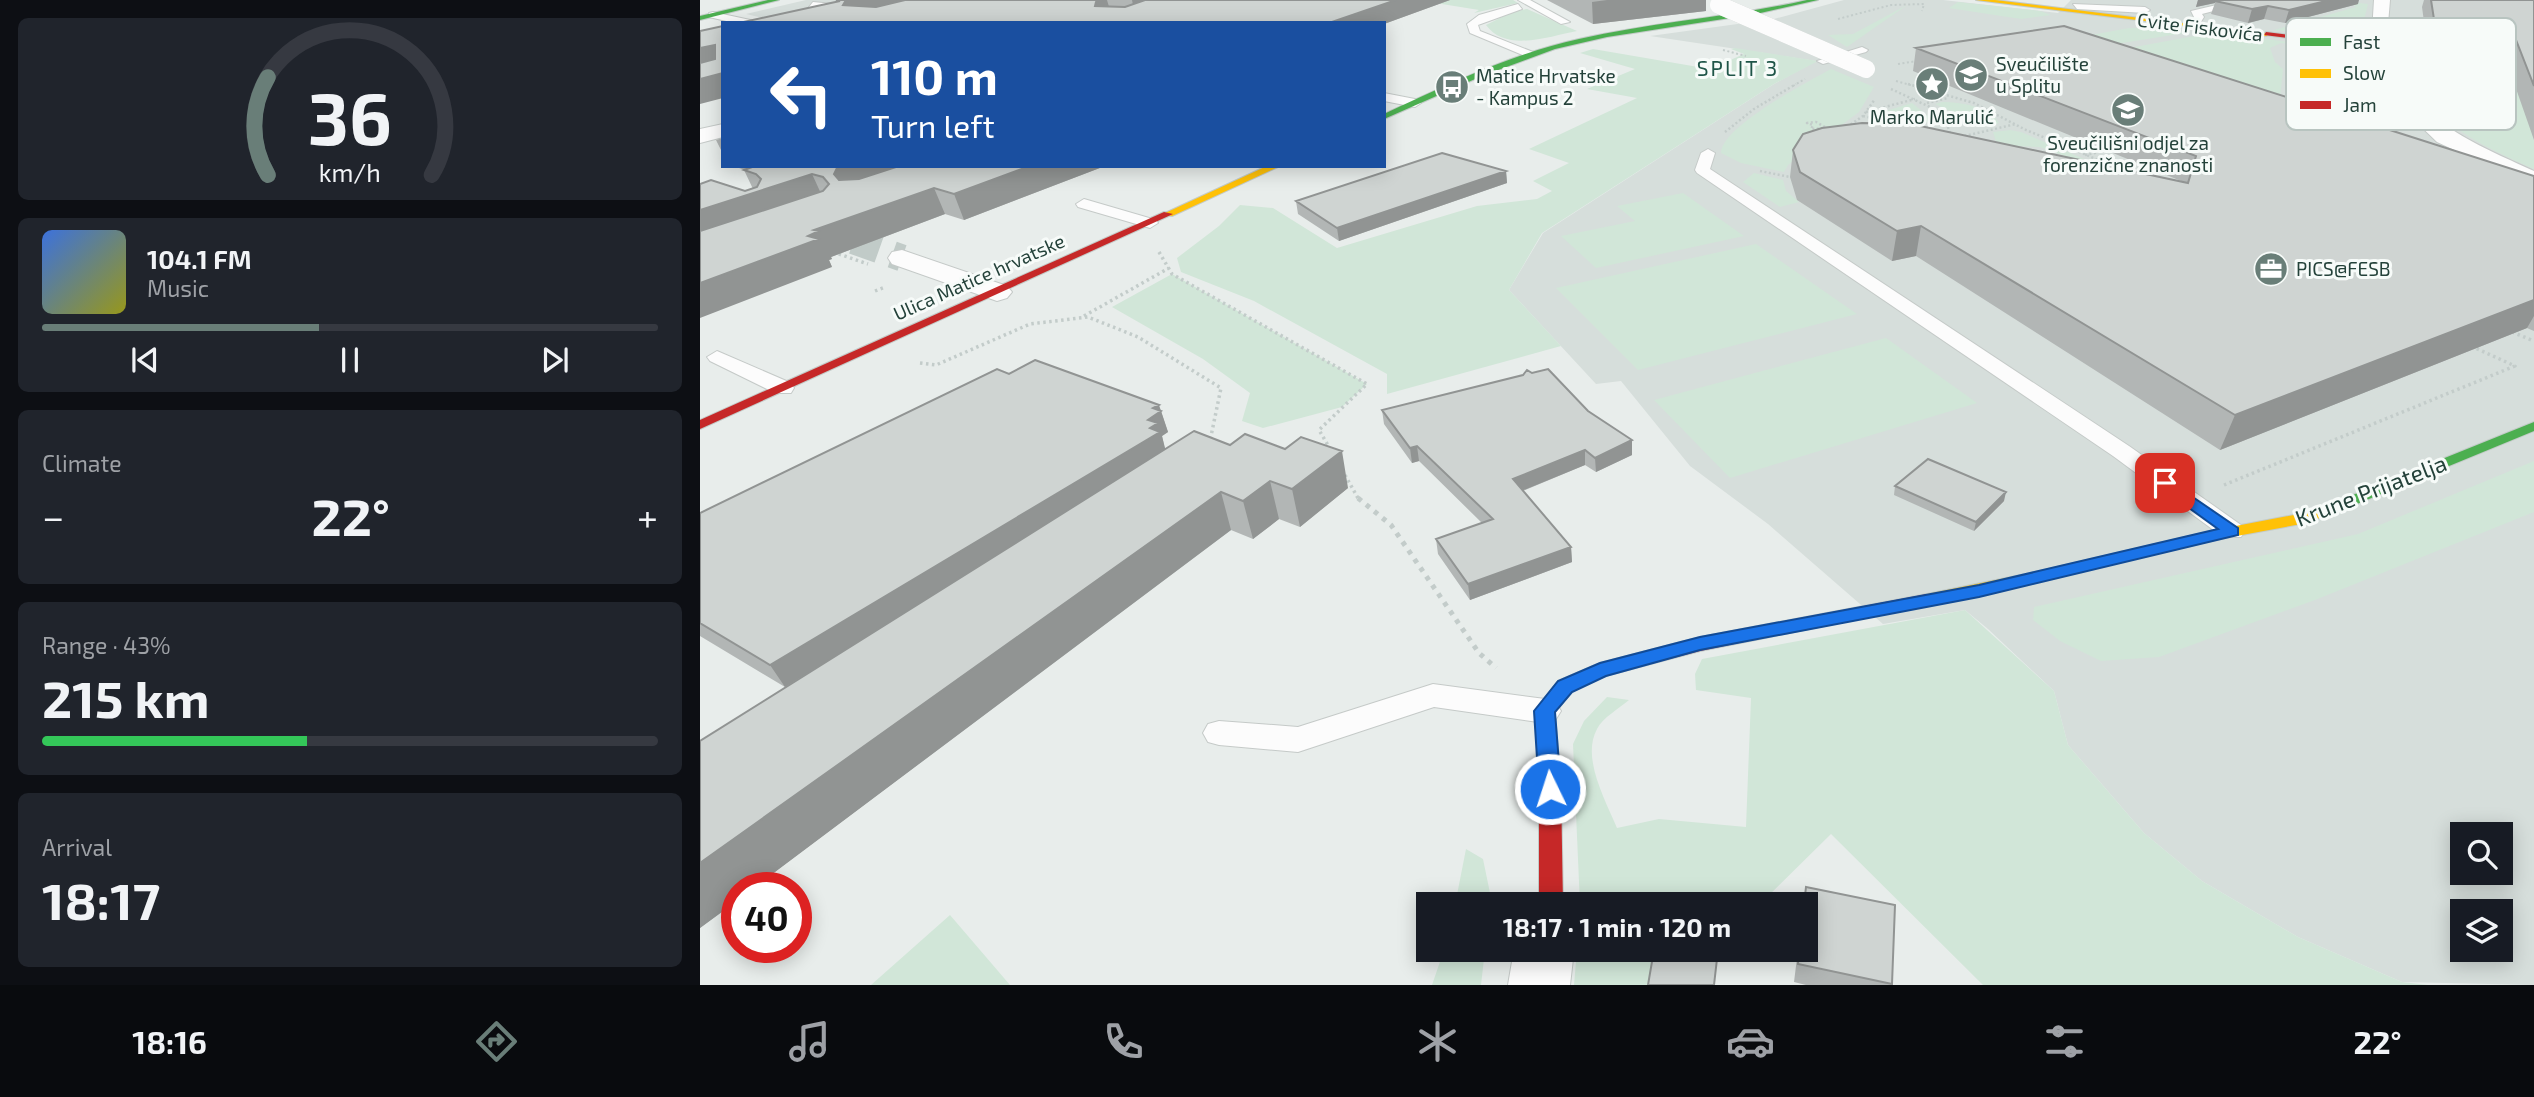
<!DOCTYPE html>
<html lang="en">
<head>
<meta charset="utf-8">
<style>
	body { margin:0; font-family:"Exo 2",sans-serif; background:#20242c; color:#f1f3f6; height:100vh; display:flex; flex-direction:column; font-size:26px; white-space:nowrap }
	* { box-sizing:border-box; margin:0 }
	p { font-size:23px; color:#9ea1a6 }
	.icon { flex:none; width:38px; height:38px; fill:none; stroke:currentColor; stroke-width:2; stroke-linecap:round; stroke-linejoin:round }
	.map { position:relative; flex:1; overflow:hidden }
	.drawer { display:flex; flex-direction:column; gap:18px; padding:18px; background:#0d0f14; width:700px }
	.drawer>* { flex:none }
	.hud { position:absolute; left:21px; top:21px; width:665px; height:147px; border-radius:0px; box-shadow:0 4px 18px #0003; background:#1a4fa0; color:#fff; overflow:hidden }
	.tools { position:absolute; left:1750px; top:822px; display:grid; gap:14px }
	.tools a { display:grid; place-items:center; width:63px; height:63px; border-radius:0px; background:#171b24; box-shadow:0 4px 18px #0003; font-size:35px }
	.speed { position:absolute; left:21px; top:872px; display:flex; gap:14px; font-size:35px; font-weight:700; text-align:center }
	.speed>* { display:grid; place-content:center; width:91px; height:91px; border-radius:50%; background:#171b24; box-shadow:0 4px 18px #0003; line-height:1 }
	.speed .limit { border:10px solid #d22; background:#fff; color:#111 }
	.pin { position:absolute; display:grid; place-items:center; width:60px; height:60px; color:#fff; margin:-30px; border-radius:14px; box-shadow:0 4px 10px #0006 }
	.me { position:absolute; width:77px; margin:-38px; rotate:356deg; stroke-linejoin:round; filter:drop-shadow(0 0 5px #0008) }
	.turn { display:flex; align-items:center; gap:24px; height:147px; padding:0 35px; font-size:32px }
	.turn .icon { width:91px; height:91px; stroke-width:2.5 }
	.turn b { display:block; font-size:49px; line-height:60px }
	.big { font-size:52px; font-weight:700; line-height:1.1 }
	.drawer .tile { flex:1; display:flex; flex-direction:column; justify-content:center; gap:10px; min-width:0; padding:0 24px; border-radius:10px; background:#20242c }
	.drawer .dial { align-items:center; gap:0 }
	.dial svg { height:182px; overflow:visible; fill:none; stroke:#363941; stroke-width:7; stroke-linecap:round; text-anchor:middle }
	.dial text { fill:#f1f3f6; stroke:none }
	.song { display:flex; align-items:center; gap:21px }
	.cover { width:84px; height:84px; border-radius:10px; background:linear-gradient(135deg,hsl(220 70% 55%),hsl(60 70% 35%)) }
	.played { height:7px; border-radius:4px; background:linear-gradient(90deg,#697e78 45%,#363941 45%) }
	.keys { display:flex; justify-content:space-around; direction:ltr }
	.heat { display:flex; justify-content:space-between; align-items:center; font-size:38px; direction:ltr }
	.charge { height:10px; border-radius:5px; background:linear-gradient(90deg,#34c759 43%,#363941 0) }
	.trip { position:absolute; left:716px; top:892px; width:402px; height:70px; border-radius:0px; background:#171b24; box-shadow:0 4px 18px #0003; font-weight:700; line-height:70px; text-align:center }
	.tab-bar { display:flex; height:112px; justify-content:space-around; align-items:center; background:#090b0e; color:#9ea1a6 }
	.tab-bar .icon { width:49px; height:49px }
	.tab-bar .active { color:#697e78 }
	.tab-bar b { font-size:32px; color:#f1f3f6 }
	main { display:flex; flex:1; min-height:0 }
	.map>svg:first-child { display:block }
</style>
</head>
<body>
<main>
<section class="drawer">
<div class="tile dial"><svg viewBox="0 0 100 80">
<path d="M14 69A42 42 0 1 1 86 69"/>
<path d="M14 69A42 42 0 0 1 14 26" stroke="#697e78"/>
<text x="50" y="56" font-size="32" font-weight="700">36</text>
<text x="50" y="72" font-size="11">km/h</text>
</svg></div>
<div class="tile">
<div class="song"><i class="cover"></i><div><b>104.1 FM</b><p>Music</p></div></div>
<div class="played"></div>
<div class="keys"><svg class="icon" aria-label="previous" viewBox="0 0 24 24"><path d="M18 5L8 12l10 7zM5 5v14"/></svg><svg class="icon" aria-label="pause" viewBox="0 0 24 24"><path d="M8 5v14M16 5v14"/></svg><svg class="icon" aria-label="next" viewBox="0 0 24 24"><path d="M6 5l10 7-10 7zM19 5v14"/></svg></div>
</div>
<div class="tile"><p>Climate</p>
<div class="heat"><a>−</a><b class="big">22°</b><a>+</a></div>
</div>
<div class="tile"><p>Range · 43%</p><b class="big">215 km</b><div class="charge"></div></div>
<div class="tile"><p>Arrival</p><b class="big">18:17</b></div>
</section>
<div class="map">
<svg width="1834" height="985" viewBox="0 0 1834 985">
	<rect width="100%" height="100%" fill="#e8edeb"/>
	<path fill="#d6dedb" fill-rule="evenodd" d="M106,0h148l-191,18 -17,-4z
		M1144,0h99l115,13 13,-13h463v985l-132,-3 -104,-45 -96,-56 -58,-48 -76,-88 -14,-54 -66,-62 -23,-19 -82,14 -115,-100 -78,-58 -69,-85 -25,3 -87,-94 34,-57 231,-149 42,-23 -166,-25 124,-17zM1762,835h39v38h-39zM1762,912h39v38h-39z"/>
	<path fill="#d1e6d8" d="M717,0h96l5,3 -44,10 5,-3z
		M1258,2l82,9 11,4 -30,4 -72,-11z
		M1650,2l18,2 -8,32 -17,2 -69,-8 82,-23z
		M1207,5l-60,42 -19,-12 25,-1z
		M827,9l50,22c-27,5 -71,22 -91,-6l26,-13z
		M1429,28h7l49,5 -82,13 -28,-8z
		M1516,32l93,13 -28,-2 -11,5 5,14 8,7 -3,29 -178,-45z
		M1035,48l83,13 -44,23 -232,149 -33,57 52,56 -174,48v-20l-133,-73 -73,-29 -4,-14 42,-32 21,-21 33,3 64,40 140,-42 60,-7 15,-8 -19,-10 36,-18 -40,-14 108,-51 -50,-9 48,-20 -55,-16 13,-4 117,20 34,-15 -13,-5z
		M1705,60l81,9 1,4 35,4 12,63v29c-48,-21 -116,-52 -129,-109z
		M1131,69l43,18 -15,25 -71,53 -4,7 -43,-9 -20,-10c1,-27 87,-71 110,-84z
		M1242,102c18,0 47,4 57,21l-16,4 -48,-23z
		M1212,103l21,17 -14,5 -47,-10z
		M1310,130l11,2 138,59 -119,-44 -43,-2 -4,-13z
		M1054,173l29,7 3,11 13,11 -19,5 -37,-25z
		M983,193l61,43 -148,32 -35,-32 74,-15 -18,-15z
		M1056,244l101,70 -219,56 -82,-82z
		M472,274l195,110 -25,23 -79,21 -21,-7 8,-28 -47,-34 -91,-52z
		M1186,338l91,65 -247,75 -76,-78z
		M1834,461v51l-219,88 -156,57 -58,4 -41,-20 -27,-21 1,-13 324,-73z
		M1265,610l89,81 14,54 76,88 58,48 96,56 104,45 26,3h-445l-152,-151 -72,71h-179l-7,-161 11,-23 23,-24 22,3c-9,8 -27,18 -32,29 -16,29 9,72 20,99l42,-9 87,8 5,-129 -55,-8 -1,-16 7,-15z
		M766,849l17,10 7,34 -1,12h-34z
		M250,915l60,70h-139z
		M744,950h41l-4,35h-49z
		M877,950h135l-36,35h-102z"/>
	<g fill="none" stroke-linecap="round" stroke-linejoin="round">
		<path stroke="#c1cbc8" stroke-width="27" stroke-dasharray="27 14" stroke-linecap="butt" d="M115,227l87,31"/>
		<g stroke="#c5cac8" stroke-width="2">
			<path id="lane" d="M818,0h12l40,22 -9,2z
				M1538,0h18l-54,14 2,3 -7,11 -9,-2 6,-9 -3,-6z
				M113,2l20,2 3,5 -40,14h-17l43,-14 -13,-2z
				M818,4l4,5 -44,16 2,6 53,21v4h-8l-55,-23 -3,-9 12,-9z
				M1373,4l72,3 5,3 -5,3 -68,-4z
				M13,12l42,9 1,2h-21l-26,-6v-4z
				M1162,47l6,3 -2,2 -43,12 -6,-3z
				M684,93l36,7 1,3 -6,4 -31,-6z
				M1008,149l7,4 -5,16 419,277 112,79 4,6 -4,6h-18l-110,-81 -416,-283 -2,-3 6,-17z
				M384,199l72,21 2,3 -8,5 -72,-21 -2,-3z
				M17,351l74,32 3,5 -3,5h-16l-65,-32 -3,-4z
				M733,684l112,15 11,4 5,8 -5,8 -11,4 -111,-16 -136,45 -79,-7 -11,-3 -5,-9 5,-9 11,-3 79,6z"/>
		</g>
		<g stroke="#c5cac8" stroke-width="2">
			<path id="street" d="M1674,0h16c-1,15 -4,35 -1,49 18,69 87,95 145,122v16l-97,-45 -29,-28 -20,-25 -17,-41z
				M23,124v13l-23,6v-14z
				M202,250l105,36 5,6 -5,6 -10,3 -105,-37 -4,-6 4,-6z
				M814,950h60l-4,35h-62z"/>
		</g>
		<g stroke="#c3cbc8" stroke-width="2">
			<path id="fast" d="M68,0h11l-79,20v-4z
				M1107,0h11l-62,14 -149,23 -52,12 -73,27 -98,43v-5c63,-29 127,-60 195,-75 75,-17 153,-22 228,-39z
				M1834,422v9l-199,82 -6,2 -8,-5 2,-3z"/>
		</g>
		<g stroke="#c3cbc8" stroke-width="2">
			<path id="slow" d="M1276,0h19l274,34 -3,2z
				M567,166h13l-108,50 -9,-2z
				M1629,505l8,5 -2,3 -34,11 -86,16 -252,59 -36,7 -6,-2 -3,-4 3,-4 6,-2 108,-22 180,-42 84,-16z"/>
		</g>
		<g stroke="#c3cbc8" stroke-width="2">
			<path id="jam" d="M1566,32l114,14 4,2 -4,2 -116,-15z
				M464,212l9,2 -473,215v-9z
				M1227,594l6,2 3,4 -3,4 -233,47 -95,25 -33,15 -17,22 6,76 2,116h-24v-116l-4,-78 23,-30 42,-18 100,-26z"/>
		</g>
		<path stroke="#c3ccca" stroke-width="2" stroke-dasharray="2 2.5" stroke-linecap="butt" d="M1138,19l53,-14 33,-1 -2,7
			M1023,50l23,6
			M1720,60l95,11
			M1198,64l19,-3
			M1196,81l18,5
			M1093,86l12,-7"/>
		<path stroke="#c3ccca" stroke-width="2.5" stroke-dasharray="2 2.5" stroke-linecap="butt" d="M1208,84l66,19 52,27 99,41
			M1191,89l52,24 8,23
			M1227,103l21,-5
			M1166,112l49,-13
			M1163,116l44,9
			M1125,127l-9,-5 -9,1 6,2 -2,4 19,-1
			M1147,127l16,-11 12,-17
			M1025,132l29,-23 42,-25
			M1260,137l56,-13
			M1385,155l10,-2 -10,-6 15,-3
			M1060,171l30,6"/>
		<path stroke="#c3ccca" stroke-width="3.5" stroke-dasharray="2.5 3.5" stroke-linecap="butt" d="M133,252l35,12
			M459,252l13,22 195,110 -48,46 13,22
			M175,291l10,-4
			M384,316l85,-48
			M1812,332l22,9
			M220,363l16,2 94,-41 58,-7 50,20 83,51 -11,53
			M645,475l14,25
			M1524,485l291,-119 -44,-20"/>
		<path stroke="#c3ccca" stroke-width="5" stroke-dasharray="4.5 6" stroke-linecap="butt" d="M658,498l33,27 88,128 17,15"/>
		<use href="#lane" fill="#fcfcfc" fill-rule="evenodd"/>
		<use href="#street" fill="#fcfcfc" fill-rule="evenodd"/>
		<use href="#fast" fill="#4caf50" fill-rule="evenodd"/>
		<use href="#slow" fill="#ffc107" fill-rule="evenodd"/>
		<use href="#jam" fill="#c62828" fill-rule="evenodd"/>
		<g stroke="#c5cac8" stroke-width="18" stroke-linecap="butt">
			<path id="street-bridge" d="M1019,5l147,64"/>
		</g>
		<use href="#street-bridge" stroke="#fcfcfc" stroke-width="18"/>
	</g>
	<path fill="#b2b6b5" d="M136,0h614l-66,24 -547,-22z
		M847,0h159v11l-113,13z
		M1498,0l160,4 -73,19 -21,-4 -16,4 -37,-9 4,-11 -19,4z
		M1724,0h110v140l-28,-80 -78,-9 -6,-44z
		M1216,48l618,128v155l-7,-3 -307,122 -304,-194 -24,5 -95,-61 -7,-23 3,-27 393,33 -273,-112z
		M23,138v16l-7,-14z
		M33,166h372l-141,54 -19,-6 -114,43 1,2 -3,1 3,7 -87,-76 8,-2 -9,-19h1z
		M806,171l1,12 -168,58 -41,-27 -2,-13z
		M309,374l152,37 7,21 -6,4 3,14 183,38 -48,39 -21,-8 -26,20 -22,-9 -531,398v-187l150,-94 -65,40 -85,-51v-123z
		M682,410l206,1 44,44 -36,17 -11,-7 -62,26 48,56 1,15 -102,38 -32,-46 -2,-15 46,-16 -63,-62 -7,2 -28,-39z
		M1195,486l109,15 -30,30 -80,-36z
		M1106,887l89,18 -3,80h-86l-12,-3 4,-32h8v-45h-3z"/>
	<path fill="#919493" d="M146,0h83l-78,23 -8,-18z
		M402,0h5l5,17 -17,-11 1,-4z
		M432,0h35l-33,10z
		M696,0h54l-66,24 -55,-1z
		M907,0h99v11l-113,13 -1,-22z
		M1498,0h28l-11,1v2l-19,4z
		M1630,0h29l-1,4 -73,19 4,-13z
		M1568,6l-4,13 -16,4 4,-14z
		M15,45l8,17 -23,9v-23z
		M23,73v25l-23,6v-25z
		M138,166h83l-75,33 -12,-25z
		M330,166h75l-141,54 -10,-26z
		M806,171l1,12 -168,58 -2,-13z
		M112,174l12,26 -124,42v-32z
		M234,188l11,26 -114,43 1,2 -3,1 3,7 -132,51v-35l108,-47 6,-6z
		M1221,226l-5,30 -24,5 5,-30z
		M1834,300v16l-7,12 -307,122 15,-35z
		M459,405l9,27 -6,4 4,16 -381,235 -15,-22 378,-245 5,-12z
		M932,440v15l-36,17 -1,-14z
		M717,446l2,15 -7,2 -2,-15z
		M885,450v15l-71,29 -1,-15z
		M642,451l6,37 -48,39 -8,-38z
		M570,481l9,38 -26,20 -10,-38z
		M521,492l10,38 -476,357h-18v14l-37,27v-65z
		M1306,492l-2,9 -30,30 2,-9z
		M871,547l1,15 -102,38 -2,-16z"/>
	<path fill="#cfd4d2" stroke="#919493" stroke-width="2" d="M136,0h10l-3,5 33,2 29,-7h197l-6,2 -1,4 30,1 20,-7h251l-67,23h-590l101,-22z
		M1521,0h109l-41,10 -21,-4 -16,3 -37,-8z
		M1731,0h103v86l-18,-46 -80,-8z
		M23,26v47l-23,6v-16l15,-4v-14l-15,3v-17z
		M1364,26l470,150v124l-299,115 -314,-189 -24,5 -97,-59 -7,-22 10,-16 19,-6 40,-5 49,1 277,59 8,-27 -280,-108z
		M742,153l64,18 -169,57 -41,-27z
		M55,166h83l-4,8 5,6 20,-1 40,-13h131l-76,28 -20,-6 -120,42 5,1 -11,5 11,3 -119,44v-52l123,-40 6,-7 -6,-7 -11,-3 -112,36v-26l11,-4 34,11 12,-4 4,-8 -5,-5 -12,-4z
		M335,360l124,45 -6,3 8,3 -13,9 10,3 -8,5 10,4 -390,233 -70,-42v-110l297,-144 12,5z
		M848,369l40,42 44,29 -37,18 -10,-8 -72,29 58,68 -103,37 -32,-45 57,-20 -76,-73 -7,2 -28,-38 141,-35 4,-5 5,3z
		M494,431l36,14 15,-11 40,15 16,-12 41,14 -50,38 -22,-8 -27,20 -22,-9 -521,371v-122z
		M1228,459l78,33 -30,30 -81,-36z
		M1106,887l89,18 -3,79 -94,-20 1,-14h7v-45h-2z
		M954,950h64l-4,35h-66z"/>
	<path fill="#1a73e8" stroke="#114b97" stroke-width="2" d="M1465,478l73,50v7l-259,62 -279,53 -94,26 -34,16 -17,20 6,77 -3,6 -8,3 -7,-3 -4,-6 -5,-78 24,-30 42,-18 100,-26 279,-52 239,-56 -58,-42 -2,-4z"/>
	<defs>
		<g id="university-disc" transform="scale(1.75)"><circle r="9.5" fill="#697e78" stroke="#f7fbf9"/><path d="M0-5L7-2L0 1L-7-2ZM-4 1L0 2.5L4 1V4Q0 6-4 4Z" fill="#fff"/></g>
		<g id="sight-disc" transform="scale(1.75)"><circle r="9.5" fill="#697e78" stroke="#f7fbf9"/><path d="M0-6L1.8-2.2L6-1.7L2.9 1.2L3.7 5.4L0 3.3L-3.7 5.4L-2.9 1.2L-6-1.7L-1.8-2.2Z" fill="#fff"/></g>
		<g id="bus-disc" transform="scale(1.75)"><circle r="9.5" fill="#697e78" stroke="#f7fbf9"/><path d="M-5-6H5V4H4V6H2V4H-2V6H-4V4H-5ZM-3.5-4V0h7V-4ZM-3.5 1.2v1.5H-2V1.2ZM2 1.2v1.5H3.5V1.2Z" fill="#fff"/></g>
		<g id="office-disc" transform="scale(1.75)"><circle r="9.5" fill="#697e78" stroke="#f7fbf9"/><path d="M-6-3h4V-5.5h4V-3h4V5H-6ZM-1-4.5V-3h2v-1.5ZM-6 0V1H6V0Z" fill="#fff"/></g>
	</defs>
	<g fill-rule="evenodd">
		<use href="#university-disc" x="1271" y="75"/>
		<use href="#sight-disc" x="1232" y="84"/>
		<use href="#bus-disc" x="752" y="87"/>
		<use href="#university-disc" x="1428" y="110"/>
		<use href="#office-disc" x="1571" y="269"/>
	</g>
	<g text-anchor="middle" stroke-width="6" stroke-linejoin="round" paint-order="stroke">
		<g font-size="19" fill="#24423a" stroke="#f7fbf9">
			<text transform="translate(1500 27) rotate(7)" y="7">Cvite Fiskovića</text>
			<text transform="translate(279 277) rotate(-24)" y="7">Ulica Matice hrvatske</text>
		</g>
		<g font-size="19" fill="#24423a" stroke="#f7fbf9" text-anchor="start">
			<text x="1296" y="71">Sveučilište<tspan x="1296" dy="22">u Splitu</tspan></text>
			<text x="776" y="83">Matice Hrvatske<tspan x="776" dy="22">- Kampus 2</tspan></text>
			<text x="1232" y="124" text-anchor="middle">Marko Marulić</text>
			<text x="1428" y="150" text-anchor="middle">Sveučilišni odjel za<tspan x="1428" dy="22">forenzične znanosti</tspan></text>
			<text x="1596" y="276">PICS@FESB</text>
		</g>
		<g font-size="21" letter-spacing="2" fill="#1f5548" stroke="#f7fbf9">
			<text x="1038" y="76">SPLIT 3</text>
		</g>
		<g font-size="23" fill="#24423a" stroke="#f7fbf9">
			<text transform="translate(1671 491) rotate(-21)" y="8">Krune Prijatelja</text>
		</g>
	</g>
	<rect x="1586" y="18" width="230" height="112" rx="10" fill="#f7fbf9" stroke="#b8c4c0" stroke-width="2"/>
	<rect x="1600" y="38" width="31" height="8" fill="#4caf50"/>
	<rect x="1600" y="69" width="31" height="9" fill="#ffc107"/>
	<rect x="1600" y="101" width="31" height="8" fill="#c62828"/>
	<g font-size="19" fill="#24423a">
		<text x="1643" y="49">Fast</text>
		<text x="1643" y="80">Slow</text>
		<text x="1643" y="112">Jam</text>
	</g>
</svg>
<div class="tools">
<a><svg class="icon" aria-label="search" viewBox="0 0 24 24"><circle cx="10" cy="10" r="6"/><path d="M15 15l6 6"/></svg></a>
<a><svg class="icon" aria-label="layers" viewBox="0 0 24 24"><path d="M12 4l9 5-9 5-9-5zM3 14l9 5 9-5"/></svg></a>
</div>
<div class="speed"><div class="limit">40</div></div>
<div class="pin" style="left:1465px;top:483px;background:#d93025"><svg class="icon" aria-label="arrive" viewBox="0 0 24 24"><path d="M6 21V4h12l-3 4 3 4H6"/></svg></div>
<svg class="me" style="left:850px;top:789px" viewBox="-20 -20 40 40"><circle r="17" fill="#1a73e8" stroke="#fff" stroke-width="3"/><path d="M0-11L8 9 0 5-8 9z" fill="#fff"/></svg>
<div class="trip">18:17 · 1 min · 120 m</div>
<div class="hud">
<div class="turn"><svg class="icon" aria-label="left" viewBox="0 0 24 24"><path d="M17 20v-9H6M10 6l-5 5 5 5"/></svg><div><b>110 m</b>Turn left</div></div>
</div>
</div>
</main>
<nav class="tab-bar">
<b>18:16</b>
<svg class="icon active" aria-label="directions" viewBox="0 0 24 24"><path d="M12 3l9 9-9 9-9-9zM9 14v-3h6M13 9l2 2-2 2"/></svg>
<svg class="icon" aria-label="music" viewBox="0 0 24 24"><path d="M9 18V5l10-2v13"/><circle cx="6" cy="18" r="3"/><circle cx="16" cy="16" r="3"/></svg>
<svg class="icon" aria-label="phone" viewBox="0 0 24 24"><path d="M5 4h4l2 5-3 2q2 4 5 5l2-3 5 2v4C11 20 4 13 5 4z"/></svg>
<svg class="icon" aria-label="climate" viewBox="0 0 24 24"><path d="M12 3v18M4 7l16 10M4 17L20 7"/></svg>
<svg class="icon" aria-label="car" viewBox="0 0 24 24"><path d="M5 17H2v-5l4-1 3-4h7l3 4 3 1v5h-3M9 17h6M6 11h13"/><circle cx="7" cy="17" r="2"/><circle cx="17" cy="17" r="2"/></svg>
<svg class="icon" aria-label="filters" viewBox="0 0 24 24"><path d="M4 7h16M4 17h16"/><circle cx="9" cy="7" r="2"/><circle cx="15" cy="17" r="2"/></svg>
<b>22°</b>
</nav>
</body>
</html>
